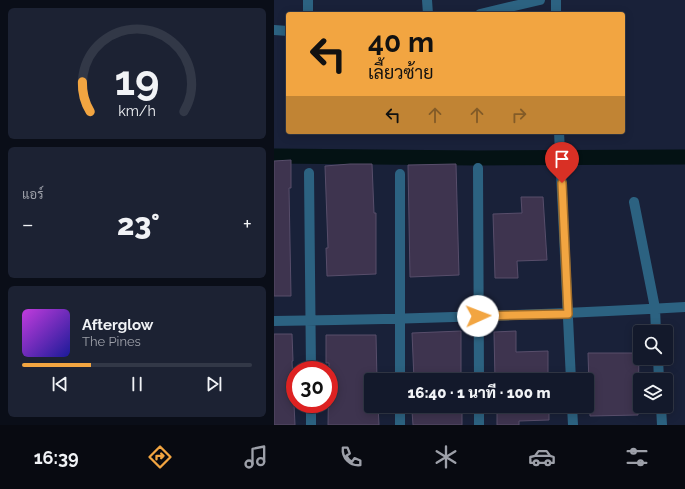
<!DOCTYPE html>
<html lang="th">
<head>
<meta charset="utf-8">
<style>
	body { margin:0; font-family:Raleway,Sarabun,sans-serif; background:#1c2233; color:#f1f3f6; height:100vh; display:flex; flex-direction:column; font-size:15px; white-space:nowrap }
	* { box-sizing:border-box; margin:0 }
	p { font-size:13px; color:#9da0a9 }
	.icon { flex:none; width:22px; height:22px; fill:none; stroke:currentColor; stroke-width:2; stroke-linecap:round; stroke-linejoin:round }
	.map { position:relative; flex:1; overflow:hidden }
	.panel { display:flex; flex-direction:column; gap:8px; padding:8px; background:#0a0e18; width:274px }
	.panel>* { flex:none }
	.hud { position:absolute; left:12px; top:12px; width:339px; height:122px; border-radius:4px; box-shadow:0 2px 10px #0003,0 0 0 1px #323847; background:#f2a541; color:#111; overflow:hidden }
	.tools { position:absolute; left:359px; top:325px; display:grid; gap:8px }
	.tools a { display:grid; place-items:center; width:40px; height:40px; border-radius:4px; background:#13192b; box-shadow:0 2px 10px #0003,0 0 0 1px #323847; font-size:20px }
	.speed { position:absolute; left:12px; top:361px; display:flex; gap:8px; font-size:20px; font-weight:700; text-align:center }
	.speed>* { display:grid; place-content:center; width:52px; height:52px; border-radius:50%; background:#13192b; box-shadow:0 2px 10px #0003,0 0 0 1px #323847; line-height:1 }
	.speed .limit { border:6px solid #d22; background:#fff; color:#111 }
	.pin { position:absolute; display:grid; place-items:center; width:34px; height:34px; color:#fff; margin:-41px -17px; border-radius:50% 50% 50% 0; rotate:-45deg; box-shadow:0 0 4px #0007 }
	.pin .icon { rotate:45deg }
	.me { position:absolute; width:44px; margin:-22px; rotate:88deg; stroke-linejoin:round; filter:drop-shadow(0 0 3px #0008) }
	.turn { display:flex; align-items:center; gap:14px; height:84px; padding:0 16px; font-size:18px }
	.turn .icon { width:52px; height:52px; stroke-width:2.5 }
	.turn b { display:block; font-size:28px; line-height:34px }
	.lanes { display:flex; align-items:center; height:38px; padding:0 16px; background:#0003; justify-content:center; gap:20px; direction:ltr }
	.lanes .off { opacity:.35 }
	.big { font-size:30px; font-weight:800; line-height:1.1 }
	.panel .tile { flex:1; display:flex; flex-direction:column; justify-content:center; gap:6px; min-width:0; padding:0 14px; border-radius:6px; background:#1c2233 }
	.panel .dial { align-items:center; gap:0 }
	.dial svg { height:104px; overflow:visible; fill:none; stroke:#323847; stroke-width:7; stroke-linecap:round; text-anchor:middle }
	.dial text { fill:#f1f3f6; stroke:none }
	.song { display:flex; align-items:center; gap:12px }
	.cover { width:48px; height:48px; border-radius:6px; background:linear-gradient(135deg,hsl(290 70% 55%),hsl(240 70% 35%)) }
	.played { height:4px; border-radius:2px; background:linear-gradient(90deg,#f2a541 30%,#323847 30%) }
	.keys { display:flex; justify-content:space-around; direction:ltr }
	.heat { display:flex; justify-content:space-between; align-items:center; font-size:22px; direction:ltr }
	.trip { position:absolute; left:90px; top:373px; width:230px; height:40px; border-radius:4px; background:#13192b; box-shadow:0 2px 10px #0003,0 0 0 1px #323847; font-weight:800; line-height:40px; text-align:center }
	.menu { display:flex; height:64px; justify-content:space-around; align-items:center; background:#080a11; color:#9da0a9 }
	.menu .icon { width:28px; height:28px }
	.menu .current { color:#f2a541 }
	.menu b { font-size:18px; color:#f1f3f6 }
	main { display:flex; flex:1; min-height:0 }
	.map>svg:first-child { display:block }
</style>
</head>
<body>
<main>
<section class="panel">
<div class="tile dial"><svg viewBox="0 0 100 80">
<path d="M14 69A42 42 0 1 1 86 69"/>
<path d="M14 69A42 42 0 0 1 8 46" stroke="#f2a541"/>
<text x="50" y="56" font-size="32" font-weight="700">19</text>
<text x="50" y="72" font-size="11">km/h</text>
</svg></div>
<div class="tile"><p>แอร์</p>
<div class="heat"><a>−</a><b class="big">23°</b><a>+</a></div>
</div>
<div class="tile">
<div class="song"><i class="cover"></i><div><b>Afterglow</b><p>The Pines</p></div></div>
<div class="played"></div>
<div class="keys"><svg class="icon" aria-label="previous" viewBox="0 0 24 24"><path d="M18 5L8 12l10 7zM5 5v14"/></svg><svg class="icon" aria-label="pause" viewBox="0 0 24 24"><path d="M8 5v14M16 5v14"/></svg><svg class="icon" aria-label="next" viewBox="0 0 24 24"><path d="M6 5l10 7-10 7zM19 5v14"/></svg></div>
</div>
</section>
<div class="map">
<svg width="411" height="425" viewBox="0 0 411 425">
	<rect width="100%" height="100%" fill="#192139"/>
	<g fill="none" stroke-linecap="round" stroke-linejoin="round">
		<path stroke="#041214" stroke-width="15" d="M0,156l203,2 208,-1"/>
	</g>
	<path fill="#3e344f" stroke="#584e6b" d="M17,160v28h-2l2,108h-17v-135z
		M76,164h22l2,49h2v61l-49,2 -1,-28h2l-3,-82z
		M182,164l3,111 -49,2 -2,-112z
		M247,197h22l4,63 -30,1 1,17h-23l-2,-64 29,-1z
		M187,331v49h-47l-2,-47z
		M242,331v21l32,-1v28l-53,1 -1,-48z
		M0,334h18l1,27h-1l3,64h-21z
		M52,335h50l1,45h-6v26h7l1,19h-51l1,-62h-3z
		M314,353h51l-1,62 -48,1z
		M253,406h22v14l-30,1v4h-22v-16l30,-1z
		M188,410v15h-49l-1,-14z"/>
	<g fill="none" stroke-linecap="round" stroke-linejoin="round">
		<path stroke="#2c6281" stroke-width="10" d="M34,0v14
			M153,0l1,14
			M282,0v14
			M206,14l60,-14
			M0,30l14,1
			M285,132l12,248
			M204,168l1,212
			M35,173l2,197
			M126,174v206
			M360,202l21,106 1,24
			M0,321c137,-2 274,-6 411,-14
			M384,358l1,22
			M37,404v21
			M205,406v19
			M298,406l1,19
			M387,406l1,19
			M126,425v-19"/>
	</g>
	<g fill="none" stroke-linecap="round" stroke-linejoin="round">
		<g stroke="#9d6b2a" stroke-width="10">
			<path id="route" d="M204,316l90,-2 -6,-131"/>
		</g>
		<use href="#route" stroke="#f2a541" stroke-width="7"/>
	</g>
</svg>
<div class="tools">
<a><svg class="icon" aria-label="search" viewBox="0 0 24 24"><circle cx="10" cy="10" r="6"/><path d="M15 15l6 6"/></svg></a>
<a><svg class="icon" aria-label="layers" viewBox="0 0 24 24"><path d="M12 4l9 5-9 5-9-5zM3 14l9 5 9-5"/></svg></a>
</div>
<div class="speed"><div class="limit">30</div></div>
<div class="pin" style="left:288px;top:183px;background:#d93025"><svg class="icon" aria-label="arrive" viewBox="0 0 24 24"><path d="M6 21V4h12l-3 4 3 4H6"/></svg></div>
<svg class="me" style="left:204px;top:316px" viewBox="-20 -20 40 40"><circle r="19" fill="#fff"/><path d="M0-13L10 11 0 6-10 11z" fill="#f2a541"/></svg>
<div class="trip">16:40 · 1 นาที · 100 m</div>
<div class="hud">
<div class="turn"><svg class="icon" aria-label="left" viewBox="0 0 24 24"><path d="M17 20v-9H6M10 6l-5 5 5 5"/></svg><div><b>40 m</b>เลี้ยวซ้าย</div></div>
<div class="lanes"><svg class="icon" aria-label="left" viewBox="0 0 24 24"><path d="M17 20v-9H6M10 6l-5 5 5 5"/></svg><svg class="icon off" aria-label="ahead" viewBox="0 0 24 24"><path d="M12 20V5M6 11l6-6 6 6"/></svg><svg class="icon off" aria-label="ahead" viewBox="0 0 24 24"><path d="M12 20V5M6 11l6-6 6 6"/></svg><svg class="icon off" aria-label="right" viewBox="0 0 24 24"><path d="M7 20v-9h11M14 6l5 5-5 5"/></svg></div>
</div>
</div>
</main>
<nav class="menu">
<b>16:39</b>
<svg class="icon current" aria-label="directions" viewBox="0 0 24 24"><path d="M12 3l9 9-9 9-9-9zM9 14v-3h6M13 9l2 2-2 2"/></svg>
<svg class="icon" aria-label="music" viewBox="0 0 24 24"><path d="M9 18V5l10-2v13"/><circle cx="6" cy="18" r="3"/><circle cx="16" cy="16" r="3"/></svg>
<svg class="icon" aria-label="phone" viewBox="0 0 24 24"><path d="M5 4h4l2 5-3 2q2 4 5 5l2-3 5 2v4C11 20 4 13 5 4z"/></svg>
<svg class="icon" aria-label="climate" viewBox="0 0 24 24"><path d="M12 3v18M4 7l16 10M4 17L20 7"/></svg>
<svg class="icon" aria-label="car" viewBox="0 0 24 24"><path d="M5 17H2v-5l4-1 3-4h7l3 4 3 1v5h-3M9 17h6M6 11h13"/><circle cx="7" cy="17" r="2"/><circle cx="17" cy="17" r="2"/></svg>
<svg class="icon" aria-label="filters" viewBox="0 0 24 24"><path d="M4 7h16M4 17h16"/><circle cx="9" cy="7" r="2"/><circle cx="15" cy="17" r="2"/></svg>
</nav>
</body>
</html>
